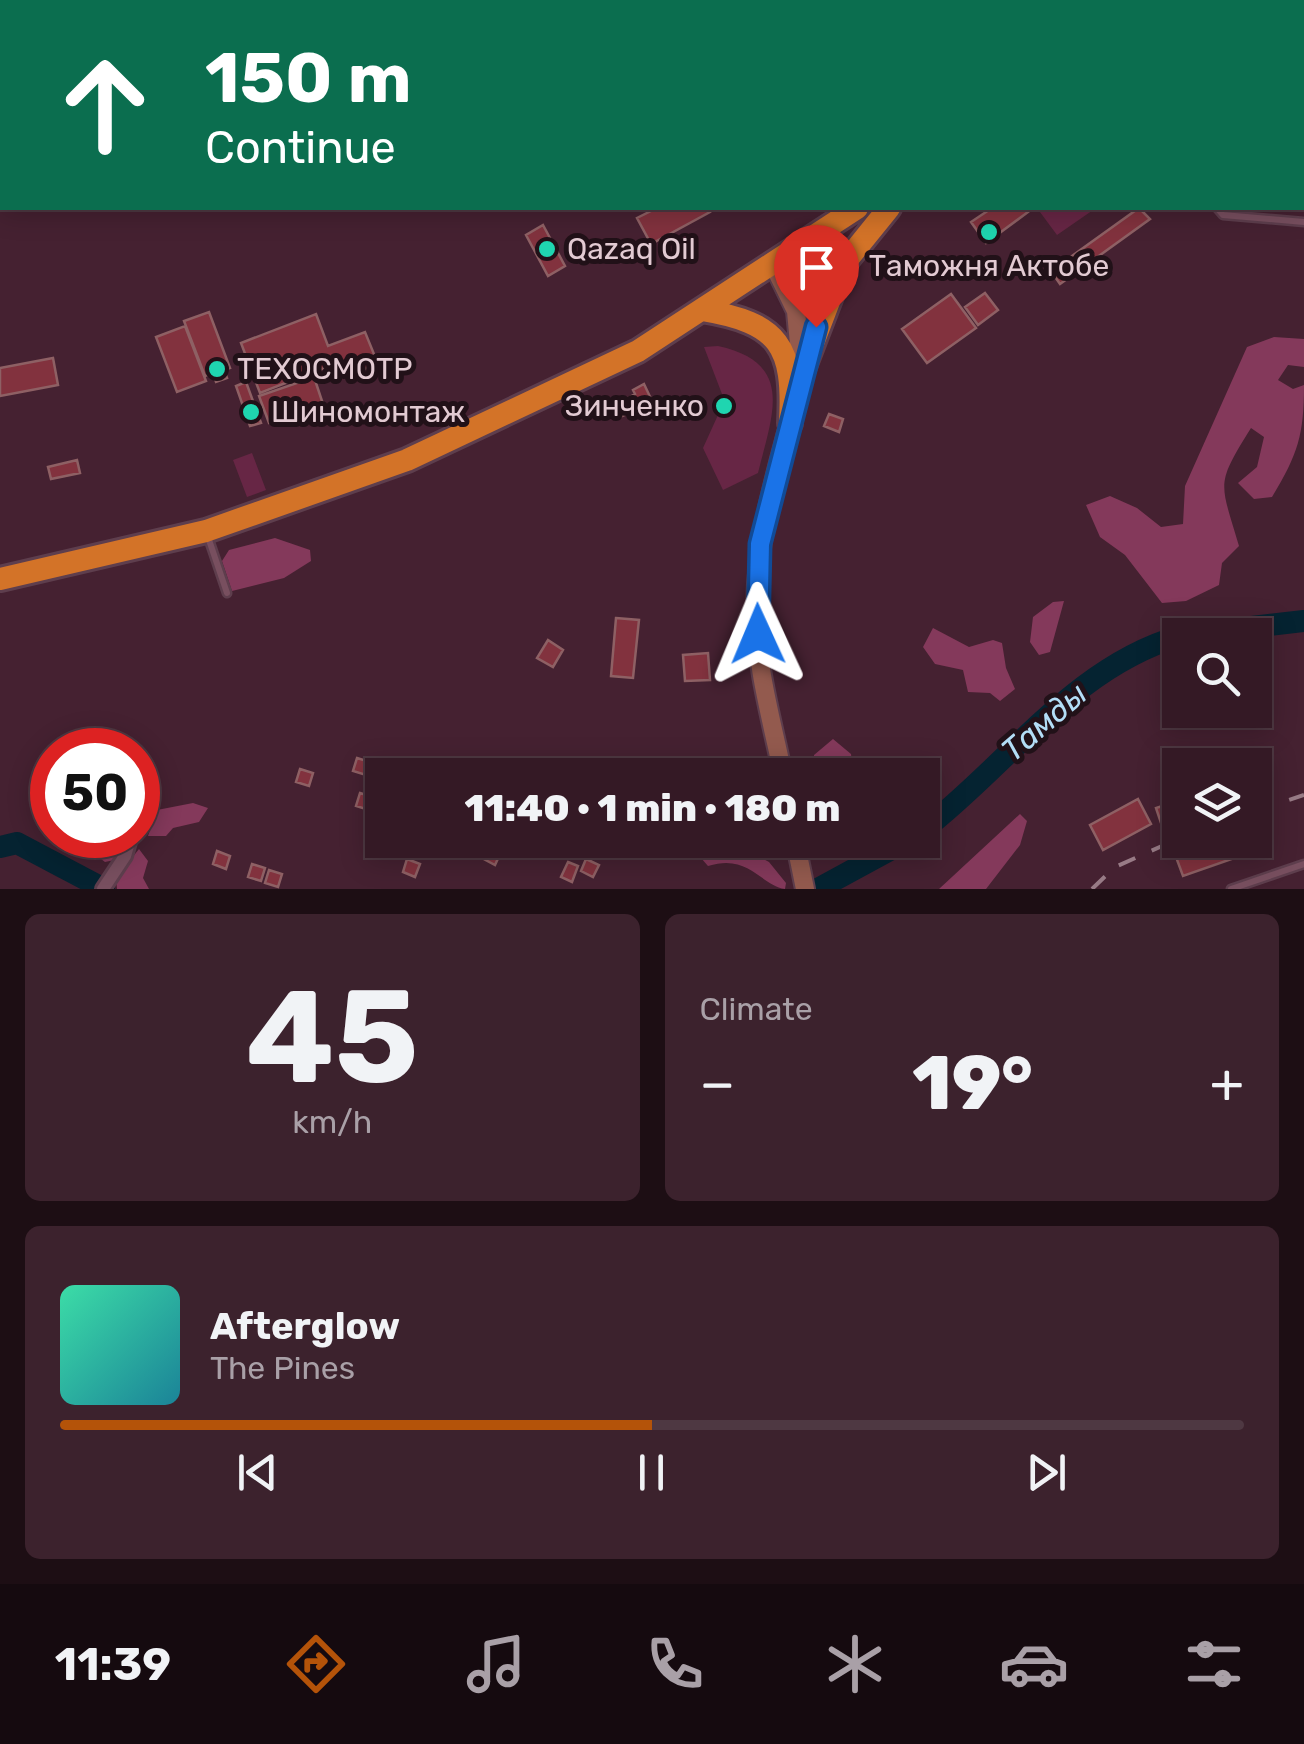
<!DOCTYPE html>
<html lang="en">
<head>
<meta charset="utf-8">
<style>
	body { margin:0; font-family:Rubik,sans-serif; background:#3c222d; color:#f1f3f6; height:100vh; display:flex; flex-direction:column; font-size:38px; white-space:nowrap }
	* { box-sizing:border-box; margin:0 }
	p { font-size:32px; color:#a9a0a7 }
	.icon { flex:none; width:55px; height:55px; fill:none; stroke:currentColor; stroke-width:2; stroke-linecap:round; stroke-linejoin:round }
	.map { position:relative; height:889px; overflow:hidden }
	.sheet { display:flex; flex-direction:column; gap:25px; padding:25px; background:#1d0e14; flex:1 }
	.sheet>* { flex:none }
	.top-card { position:absolute; left:0px; top:0px; width:1305px; height:210px; box-shadow:0 5px 25px #0003,0 0 0 2px #4e3842; background:#0b6e4f; color:#fff; overflow:hidden }
	.controls { position:absolute; left:1162px; top:618px; display:grid; gap:20px }
	.controls a { display:grid; place-items:center; width:110px; height:110px; border-radius:0px; background:#341925; box-shadow:0 5px 25px #0003,0 0 0 2px #4e3842; font-size:50px }
	.speed { position:absolute; left:30px; top:728px; display:flex; gap:20px; font-size:50px; font-weight:700; text-align:center }
	.speed>* { display:grid; place-content:center; width:130px; height:130px; border-radius:50%; background:#341925; box-shadow:0 5px 25px #0003,0 0 0 2px #4e3842; line-height:1 }
	.speed .limit { border:15px solid #d22; background:#fff; color:#111 }
	.pin { position:absolute; display:grid; place-items:center; width:85px; height:85px; color:#fff; margin:-102px -42px; border-radius:50% 50% 50% 0; rotate:-45deg; box-shadow:0 0 10px #0007 }
	.pin .icon { rotate:45deg }
	.me { position:absolute; width:110px; margin:-55px; rotate:359deg; stroke-linejoin:round; filter:drop-shadow(0 0 8px #0008) }
	.turn { display:flex; align-items:center; gap:35px; height:210px; padding:0 40px; font-size:45px }
	.turn .icon { width:130px; height:130px; stroke-width:2.5 }
	.turn b { display:block; font-size:70px; line-height:85px }
	.big { font-size:75px; font-weight:800; line-height:1.1 }
	.sheet .tile { flex:1; display:flex; flex-direction:column; justify-content:center; gap:15px; min-width:0; padding:0 35px; border-radius:15px; background:#3c222d }
	.sheet .dial { align-items:center; gap:0 }
	.dial b { font-size:130px; line-height:1 }
	.song { display:flex; align-items:center; gap:30px }
	.cover { width:120px; height:120px; border-radius:15px; background:linear-gradient(135deg,hsl(160 70% 55%),hsl(190 70% 35%)) }
	.played { height:10px; border-radius:5px; background:linear-gradient(90deg,#b45309 50%,#4e3842 50%) }
	.keys { display:flex; justify-content:space-around; direction:ltr }
	.heat { display:flex; justify-content:space-between; align-items:center; font-size:55px; direction:ltr }
	.sheet .tiles { flex:1; display:grid; gap:25px; grid-template-columns:1fr 1fr }
	.tile:last-child { grid-column:span 2 }
	.trip { position:absolute; left:365px; top:758px; width:575px; height:100px; border-radius:0px; background:#341925; box-shadow:0 5px 25px #0003,0 0 0 2px #4e3842; font-weight:800; line-height:100px; text-align:center }
	.tab-bar { display:flex; height:160px; justify-content:space-around; align-items:center; background:#150a0f; color:#a9a0a7 }
	.tab-bar .icon { width:70px; height:70px }
	.tab-bar .active { color:#b45309 }
	.tab-bar b { font-size:45px; color:#f1f3f6 }
	.map>svg:first-child { display:block }
</style>
</head>
<body>
<div class="map">
<svg width="1304" height="889" viewBox="0 0 1304 889">
	<rect width="100%" height="100%" fill="#452131"/>
	<path fill="#672645" d="M1037,208h59l-39,27z
		M718,346c78,17 54,69 40,127l-35,17 -20,-42 15,-33 -4,-13 8,-8 -18,-47z
		M252,453l14,37 -19,7 -14,-37z"/>
	<path fill="#84395b" d="M0,0h424l-422,2v97z
		M1274,337l30,2v28l-16,-2 -10,15 15,9 11,-4c0,50 -6,69 -32,112l-18,2 -16,-16 19,-16 7,-30 -13,-9c-36,58 -31,53 -12,118l-17,17 -3,22 -33,16 -24,2 -37,-48 -25,-18 -14,-32 24,-9 27,12 24,19 22,-3 2,-38 62,-139z
		M275,538l35,12 1,11 -27,17 -52,13 -10,-30 7,-11z
		M1064,601l-14,51 -11,3 -9,-13 3,-25 20,-15z
		M933,628l36,19 24,-7 9,3 4,25 9,21 -15,12 -10,-8 -22,-1 -5,-22 -28,-6 -12,-17z
		M833,739l18,15 2,18 -28,3 -11,-7v-13z
		M193,803l15,5 -9,14 -26,6 -7,8h-18l9,-26z
		M1020,814l7,7 -7,24 -34,44h-47z
		M63,835h46l11,16 -1,8 -14,3c-12,-10 -27,-16 -42,-27z
		M738,845l31,17 17,21 -1,6c-25,-4 -36,-36 -77,-23l-7,-8 12,-10z
		M139,849l9,12 -5,17 6,11h-32l-1,-11z"/>
	<g fill="none" stroke-linecap="round" stroke-linejoin="round">
		<path stroke="#052331" stroke-width="22" d="M1182,635l122,-14
			M922,831c86,-66 151,-164 258,-195
			M0,847l17,-4 87,46
			M818,889l90,-49"/>
	</g>
	<path fill="#82323e" stroke="#8e6064" stroke-width="2.5" d="M657,208h51l2,4 -59,32 -14,-26z
		M992,208h33l3,4 -42,31 -15,-21z
		M1139,208l11,11 -90,65 -9,-13z
		M543,225l22,41 -17,10 -22,-41z
		M985,293l13,17 -20,15 -13,-18z
		M951,294l25,34 -49,35 -25,-34z
		M209,312l21,56 -6,2 3,8 -11,4 -3,-9 -8,3 -21,-55z
		M316,314l12,32 37,-14 13,32 -41,15 -5,-14 -72,28 -19,-50z
		M185,326l21,55 -29,11 -21,-55z
		M53,358l5,27 -58,11v-28z
		M314,377l9,27 -54,19 -10,-27z
		M246,382l15,41 -11,3 -14,-40z
		M644,384l9,19 -33,14 -6,-11 21,-12 -2,-4z
		M829,414l14,5 -4,13 -15,-6z
		M77,460l3,13 -29,6 -3,-12z
		M616,618l23,2 -6,58 -22,-2z
		M548,640l15,10 -10,17 -16,-9z
		M708,653l2,27 -25,1 -2,-26z
		M357,758l13,4 -4,13 -13,-4z
		M300,769l13,4 -4,13 -13,-4z
		M360,793l13,4 -4,13 -13,-4z
		M1138,799l13,25 -48,26 -13,-25z
		M1180,800v17l-19,6 -5,-15z
		M1262,827l7,19 -86,30 -7,-19 48,-17h31v-11z
		M485,847l15,7 -5,11 -15,-8z
		M217,851l13,5 -4,13 -13,-5z
		M407,859l13,5 -5,13 -12,-5z
		M586,859l13,6 -6,12 -12,-6z
		M568,862l10,4 -6,16 -11,-5z
		M252,864l13,4 -4,13 -13,-4z
		M269,870l13,4 -4,13 -13,-4z"/>
	<g fill="none" stroke-linecap="round" stroke-linejoin="round">
		<g stroke="#5e3e4d" stroke-width="11">
			<path id="lane" d="M990,0l2,2
				M1119,0l2,2
				M1217,208l6,7 81,7
				M208,537l19,56
				M1231,889l73,-25"/>
		</g>
		<g stroke="#5e3e4d" stroke-width="18">
			<path id="street" d="M103,889l22,-33 6,-21"/>
		</g>
		<g stroke="#5e3e4d" stroke-width="22">
			<path id="secondary" d="M772,262l24,49 5,55
				M783,775c-11,-54 -28,-112 -27,-168 1,-68 19,-131 37,-196
				M795,840l10,49"/>
		</g>
		<g stroke="#5e3e4d" stroke-width="28">
			<path id="highway" d="M1147,2l4,-2
				M702,310c78,13 92,36 88,113
				M800,377l43,-112 46,-57
				M0,579l206,-48 201,-71 231,-109 219,-143"/>
		</g>
		<use href="#lane" stroke="#784f5f" stroke-width="6"/>
		<use href="#street" stroke="#784f5f" stroke-width="12"/>
		<use href="#secondary" stroke="#935a4e" stroke-width="18"/>
		<use href="#highway" stroke="#d37328" stroke-width="22"/>
		<path stroke="#987b86" stroke-width="4" stroke-dasharray="18 18" stroke-linecap="butt" d="M1255,811l49,-16
			M1092,889l23,-22 65,-29"/>
	</g>
	<g fill="none" stroke-linecap="round" stroke-linejoin="round">
		<g stroke="#114b97" stroke-width="25">
			<path id="route" d="M758,634l2,-90 56,-217"/>
		</g>
		<use href="#route" stroke="#1a73e8" stroke-width="18"/>
	</g>
	<g fill="#1fd5b0" stroke="#211118" stroke-width="4">
		<circle cx="989" cy="232" r="10"/>
		<circle cx="547" cy="249" r="10"/>
		<circle cx="217" cy="369" r="10"/>
		<circle cx="724" cy="406" r="10"/>
		<circle cx="251" cy="412" r="10"/>
	</g>
	<g text-anchor="middle" stroke-width="10" stroke-linejoin="round" paint-order="stroke">
		<g font-size="30" fill="#e2cad2" stroke="#211118" text-anchor="start">
			<text x="567" y="259">Qazaq Oil</text>
			<text x="989" y="276" text-anchor="middle">Таможня Актобе</text>
			<text x="237" y="379">ТЕХОСМОТР</text>
			<text x="704" y="416" text-anchor="end">Зинченко</text>
			<text x="271" y="422">Шиномонтаж</text>
		</g>
		<g font-size="32" font-style="italic" fill="#b3def7" stroke="#211118">
			<text transform="translate(1044 722) rotate(-41)" y="11">Тамды</text>
		</g>
	</g>
</svg>
<div class="controls">
<a><svg class="icon" aria-label="search" viewBox="0 0 24 24"><circle cx="10" cy="10" r="6"/><path d="M15 15l6 6"/></svg></a>
<a><svg class="icon" aria-label="layers" viewBox="0 0 24 24"><path d="M12 4l9 5-9 5-9-5zM3 14l9 5 9-5"/></svg></a>
</div>
<div class="speed"><div class="limit">50</div></div>
<div class="pin" style="left:816px;top:327px;background:#d93025"><svg class="icon" aria-label="arrive" viewBox="0 0 24 24"><path d="M6 21V4h12l-3 4 3 4H6"/></svg></div>
<svg class="me" style="left:758px;top:634px" viewBox="-20 -20 40 40"><path d="M0-17L14 15 0 8-14 15z" fill="#1a73e8" stroke="#fff" stroke-width="4"/></svg>
<div class="trip">11:40 · 1 min · 180 m</div>
<div class="top-card">
<div class="turn"><svg class="icon" aria-label="ahead" viewBox="0 0 24 24"><path d="M12 20V5M6 11l6-6 6 6"/></svg><div><b>150 m</b>Continue</div></div>
</div>
</div>
<section class="sheet">
<div class="tiles">
<div class="tile dial"><b>45</b><p>km/h</p></div>
<div class="tile"><p>Climate</p>
<div class="heat"><a>−</a><b class="big">19°</b><a>+</a></div>
</div>
<div class="tile">
<div class="song"><i class="cover"></i><div><b>Afterglow</b><p>The Pines</p></div></div>
<div class="played"></div>
<div class="keys"><svg class="icon" aria-label="previous" viewBox="0 0 24 24"><path d="M18 5L8 12l10 7zM5 5v14"/></svg><svg class="icon" aria-label="pause" viewBox="0 0 24 24"><path d="M8 5v14M16 5v14"/></svg><svg class="icon" aria-label="next" viewBox="0 0 24 24"><path d="M6 5l10 7-10 7zM19 5v14"/></svg></div>
</div>
</div>
</section>
<nav class="tab-bar">
<b>11:39</b>
<svg class="icon active" aria-label="directions" viewBox="0 0 24 24"><path d="M12 3l9 9-9 9-9-9zM9 14v-3h6M13 9l2 2-2 2"/></svg>
<svg class="icon" aria-label="music" viewBox="0 0 24 24"><path d="M9 18V5l10-2v13"/><circle cx="6" cy="18" r="3"/><circle cx="16" cy="16" r="3"/></svg>
<svg class="icon" aria-label="phone" viewBox="0 0 24 24"><path d="M5 4h4l2 5-3 2q2 4 5 5l2-3 5 2v4C11 20 4 13 5 4z"/></svg>
<svg class="icon" aria-label="climate" viewBox="0 0 24 24"><path d="M12 3v18M4 7l16 10M4 17L20 7"/></svg>
<svg class="icon" aria-label="car" viewBox="0 0 24 24"><path d="M5 17H2v-5l4-1 3-4h7l3 4 3 1v5h-3M9 17h6M6 11h13"/><circle cx="7" cy="17" r="2"/><circle cx="17" cy="17" r="2"/></svg>
<svg class="icon" aria-label="filters" viewBox="0 0 24 24"><path d="M4 7h16M4 17h16"/><circle cx="9" cy="7" r="2"/><circle cx="15" cy="17" r="2"/></svg>
</nav>
</body>
</html>
